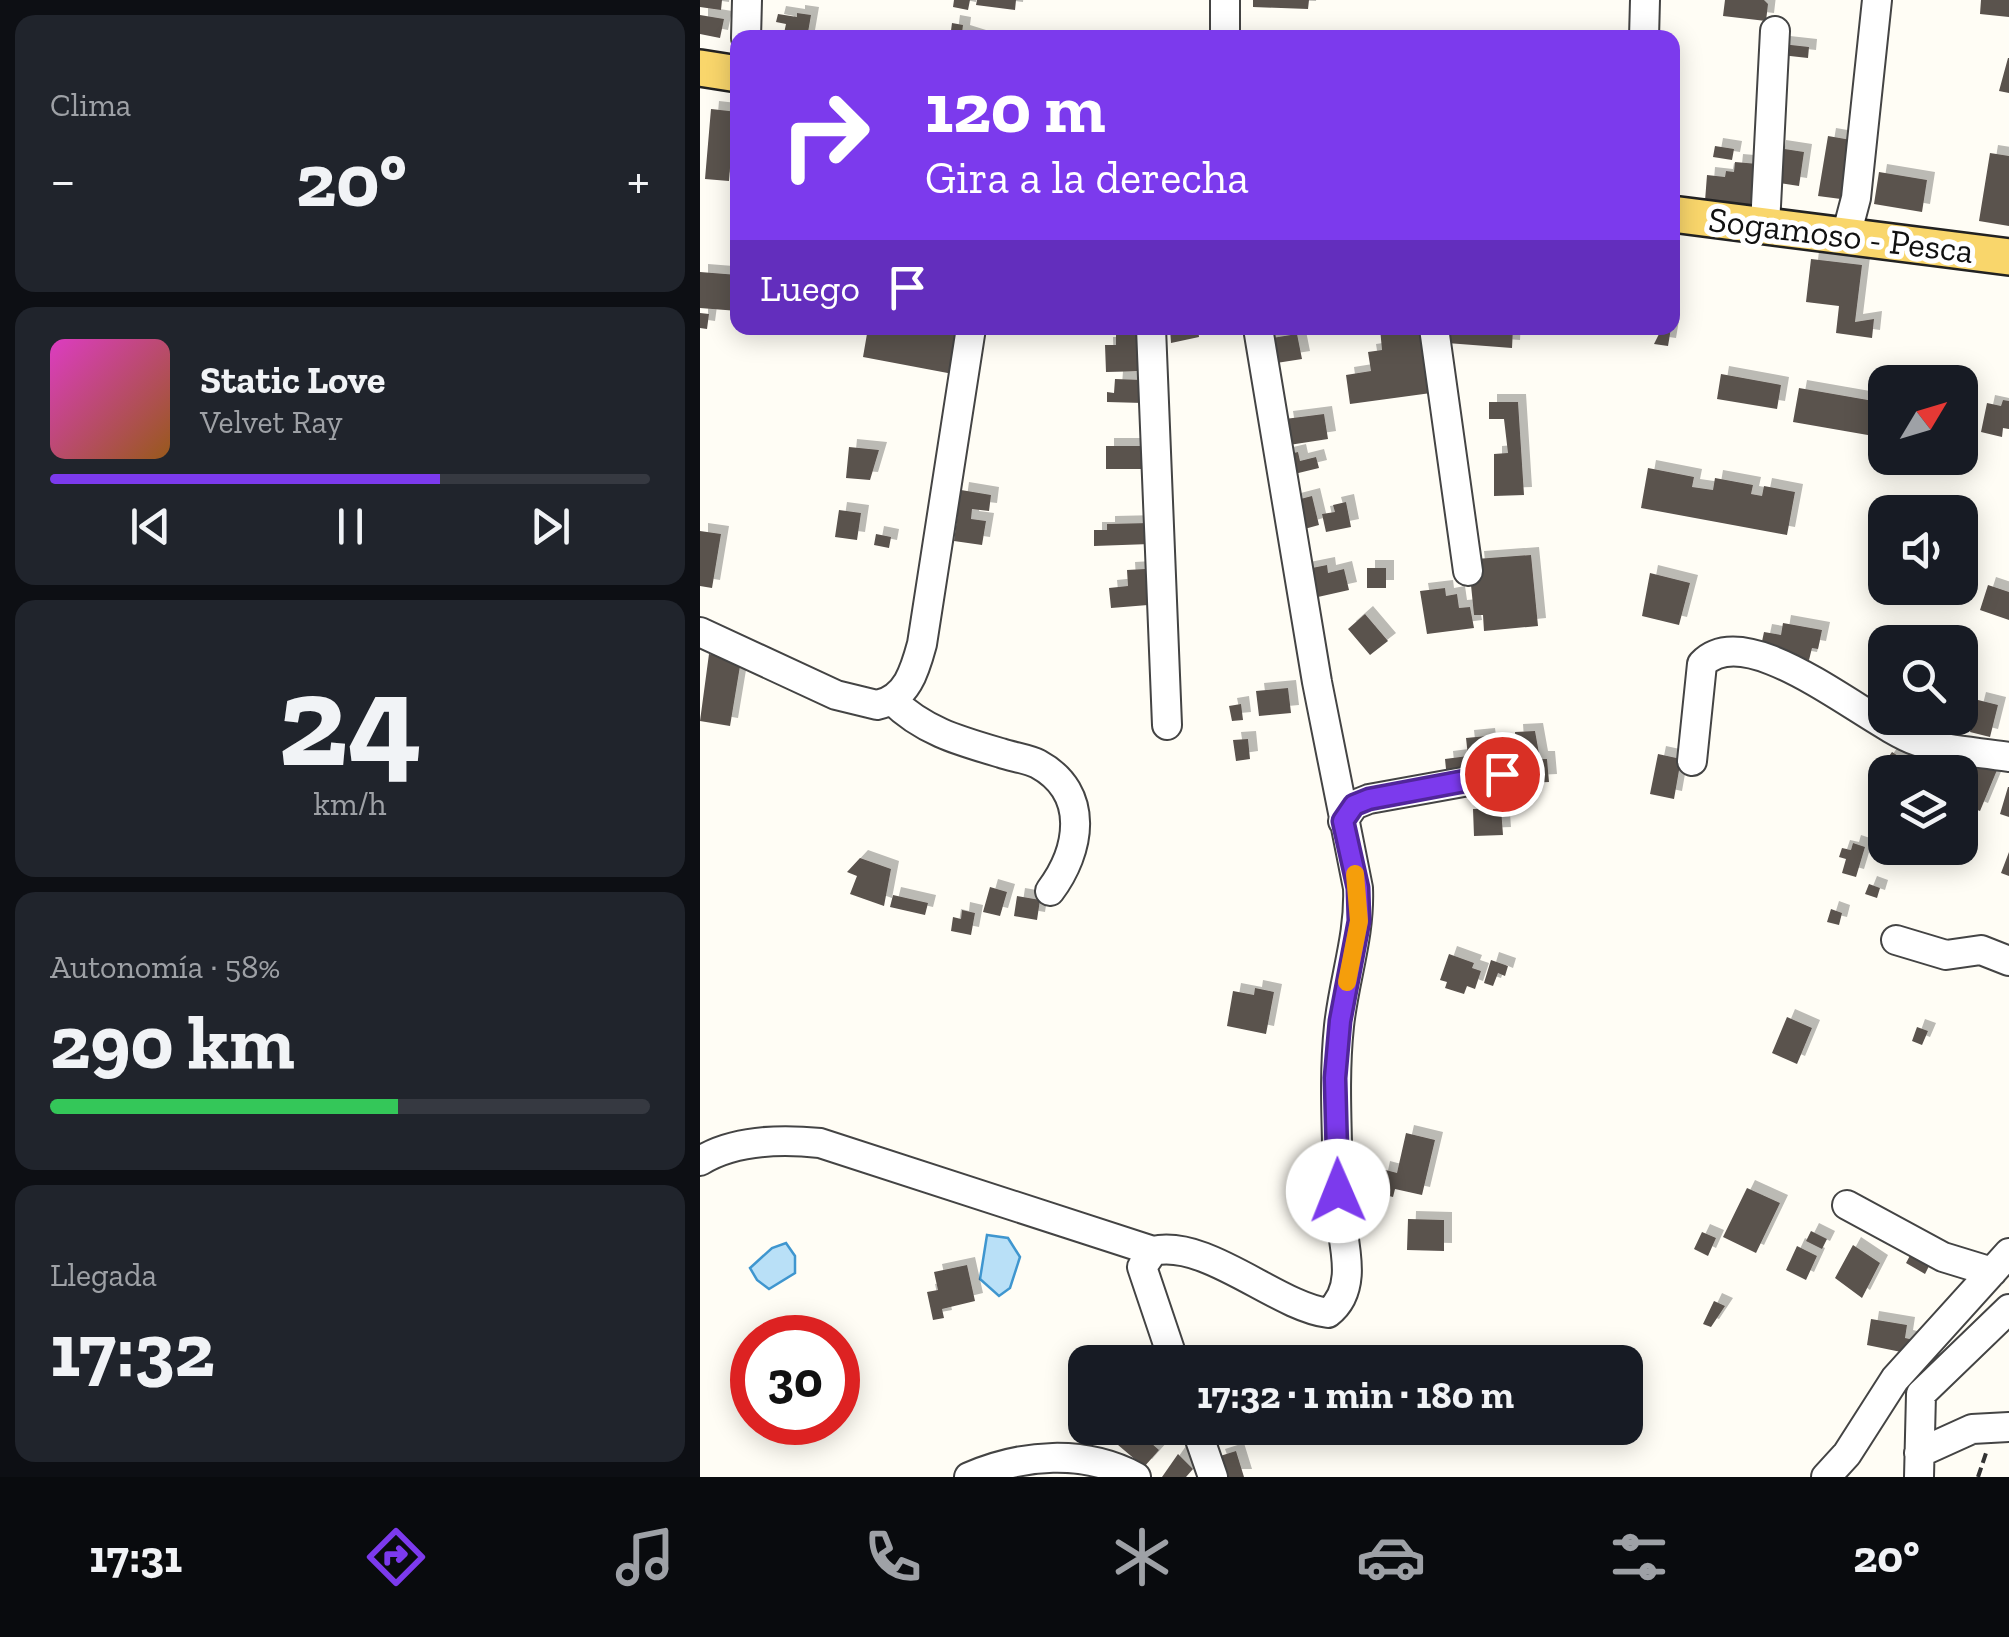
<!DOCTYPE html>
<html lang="es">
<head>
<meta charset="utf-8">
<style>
	body { margin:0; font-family:"Zilla Slab",serif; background:#20242c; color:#f1f3f6; height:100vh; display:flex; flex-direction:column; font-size:38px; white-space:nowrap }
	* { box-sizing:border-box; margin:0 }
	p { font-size:32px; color:#9ea1a6 }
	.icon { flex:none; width:55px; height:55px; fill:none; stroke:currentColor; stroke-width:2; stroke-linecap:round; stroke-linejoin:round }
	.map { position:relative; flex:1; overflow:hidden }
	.side { display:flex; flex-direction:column; gap:15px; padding:15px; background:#0d0f14; width:700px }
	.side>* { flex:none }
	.guide { position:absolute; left:30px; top:30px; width:950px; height:305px; border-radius:20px; box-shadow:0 5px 25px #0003; background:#7c3aed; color:#fff; overflow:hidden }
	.needle { width:65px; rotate:52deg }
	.tools { position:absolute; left:1168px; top:365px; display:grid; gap:20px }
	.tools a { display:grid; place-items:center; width:110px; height:110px; border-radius:20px; background:#171b24; box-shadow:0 5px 25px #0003; font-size:50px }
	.speed { position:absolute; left:30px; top:1315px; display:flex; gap:20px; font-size:50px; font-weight:700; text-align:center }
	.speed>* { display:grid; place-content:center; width:130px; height:130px; border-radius:50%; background:#171b24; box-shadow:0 5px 25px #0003; line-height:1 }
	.speed .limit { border:15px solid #d22; background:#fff; color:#111 }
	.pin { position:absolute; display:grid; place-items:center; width:85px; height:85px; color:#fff; margin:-42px; border:5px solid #fff; border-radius:50%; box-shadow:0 2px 10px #0007 }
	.me { position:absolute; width:110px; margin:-55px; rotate:359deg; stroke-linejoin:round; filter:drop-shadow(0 0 8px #0008) }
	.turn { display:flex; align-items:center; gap:35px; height:210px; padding:0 30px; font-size:45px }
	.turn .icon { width:130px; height:130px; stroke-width:2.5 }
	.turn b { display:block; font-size:70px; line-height:85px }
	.then { display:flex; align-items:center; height:95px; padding:0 30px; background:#0003; gap:20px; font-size:38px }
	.big { font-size:75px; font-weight:700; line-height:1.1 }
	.side .widget { flex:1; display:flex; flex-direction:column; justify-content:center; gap:15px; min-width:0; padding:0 35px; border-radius:20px; background:#20242c }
	.side .dial { align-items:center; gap:0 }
	.dial b { font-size:130px; line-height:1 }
	.song { display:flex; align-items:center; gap:30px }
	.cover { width:120px; height:120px; border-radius:15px; background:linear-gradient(135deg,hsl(310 70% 55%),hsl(30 70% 35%)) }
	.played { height:10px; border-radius:5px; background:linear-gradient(90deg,#7c3aed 65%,#363941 65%) }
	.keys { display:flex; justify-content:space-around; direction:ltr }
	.heat { display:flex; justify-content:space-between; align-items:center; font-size:55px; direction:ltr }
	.charge { height:15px; border-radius:8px; background:linear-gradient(90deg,#34c759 58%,#363941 0) }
	.trip { position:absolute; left:368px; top:1345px; width:575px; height:100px; border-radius:20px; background:#171b24; box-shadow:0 5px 25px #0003; font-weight:700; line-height:100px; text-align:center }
	.dock { display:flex; height:160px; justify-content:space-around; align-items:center; background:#090b0e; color:#9ea1a6 }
	.dock .icon { width:70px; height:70px }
	.dock .current { color:#7c3aed }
	.dock b { font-size:45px; color:#f1f3f6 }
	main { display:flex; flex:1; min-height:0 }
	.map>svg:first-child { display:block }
</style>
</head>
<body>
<main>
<section class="side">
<div class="widget"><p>Clima</p>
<div class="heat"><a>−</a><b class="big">20°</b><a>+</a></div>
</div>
<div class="widget">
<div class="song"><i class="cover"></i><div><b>Static Love</b><p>Velvet Ray</p></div></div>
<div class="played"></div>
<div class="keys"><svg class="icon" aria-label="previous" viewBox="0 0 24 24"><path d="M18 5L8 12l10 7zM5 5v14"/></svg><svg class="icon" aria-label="pause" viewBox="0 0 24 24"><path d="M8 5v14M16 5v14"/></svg><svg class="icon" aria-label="next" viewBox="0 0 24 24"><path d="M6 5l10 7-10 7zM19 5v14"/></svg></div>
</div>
<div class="widget dial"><b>24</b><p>km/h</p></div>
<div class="widget"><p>Autonomía · 58%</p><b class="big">290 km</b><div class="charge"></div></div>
<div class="widget"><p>Llegada</p><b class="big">17:32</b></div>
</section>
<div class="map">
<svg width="1309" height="1477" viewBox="0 0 1309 1477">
	<defs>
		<filter id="shadow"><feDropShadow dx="8" dy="-8" stdDeviation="0" flood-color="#0004"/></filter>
	</defs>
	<rect width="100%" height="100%" fill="#fffdf5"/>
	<path fill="#b9e0f7" stroke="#3f96cf" stroke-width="2.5" d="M287,1235l21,3 12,19 -10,31 -11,8 -19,-17z
		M86,1243l9,13v17l-26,16 -12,-9 -7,-12 22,-20z"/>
	<path fill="#5a524d" filter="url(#shadow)" d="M0,0h22l-1,10 -21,-3z
		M254,0h16l-2,10 -15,-3z
		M277,0h39l-1,10 -39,-5z
		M553,0h56l-1,9 -55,-2z
		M1025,0h39l4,4 -2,17 -43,-5z
		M1281,0h28v17l-29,-3z
		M97,13l14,2 -4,23h-24l3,-14 -10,-2 2,-8 19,3z
		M0,15l24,4 -4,19 -20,-4z
		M252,23l11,2 -1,8 16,5h-28z
		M1082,44l27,3 -1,11 -27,-3z
		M1308,58h1v35l-10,-2z
		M11,109l27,3v57l-8,-1 -1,13 -24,-2z
		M1128,136l23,4 -10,59 -23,-3z
		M1015,146l19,3 -2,11 -19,-3z
		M1078,148l26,4 -5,34 -26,-4z
		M1290,153l19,3v70l-30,-5z
		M1035,162l23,2 -3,41 -50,-4 2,-26 18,2 1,-6 8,1z
		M1179,172l48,8 -5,32 -48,-8z
		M1111,259l51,6 -7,57 19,-3 -2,19 -36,-5 3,-27 -33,-4z
		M0,272l38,3v36l-38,-3z
		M0,313l9,1 -2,15 -7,-1z
		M168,328h93l-8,46 -90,-17z
		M384,328h24v5h-24z
		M416,328h28l2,43 -40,1 -1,-27h11z
		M470,328h28l1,9 -28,6z
		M680,328h41l10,65 -81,11 -4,-29 25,-4 -3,-19 14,-2z
		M748,328h65l-1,20 -65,-5z
		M962,328h9l-3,18 -14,-2z
		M597,334l5,25 -32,5 -4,-25z
		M1021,374l60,11 -4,24 -60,-10z
		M415,379l28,1v23l-36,-1v-10l7,1z
		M1099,388l86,15v35l-92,-16z
		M1303,400l6,1v28l-6,-1 -1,9 -21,-5 6,-29 14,3z
		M789,402h29l6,93 -30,1v-42l14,-1 -4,-34h-15z
		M624,414l4,25 -39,6 -4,-26z
		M406,446h41v23h-41z
		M149,447l30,3 -9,30 -24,-2z
		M598,452l2,9 16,-4 3,11 -33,8 -5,-20z
		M948,468l46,9 -2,10 21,3 2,-12 38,7 -2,9 11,2 2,-10 31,6 -8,43 -146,-27z
		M261,490l30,5 -2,16 -17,-2 -1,10 15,2 -4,24 -28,-4z
		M612,496l7,29 -22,6 -8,-29z
		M646,502l5,25 -25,5 -4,-18 13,-2 -2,-7z
		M139,510l22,3 -4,27 -22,-3z
		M450,523v21l-56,2v-16h13v-6z
		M0,531l21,3 -9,54 -12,-2z
		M176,534l15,3 -2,11 -15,-3z
		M831,555l7,71 -54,5 -1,-16h-9l-3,-30 7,-6 -2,-20z
		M627,565l1,8 16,-4 5,21 -40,9 -7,-29z
		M667,568h19v20h-19z
		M445,569l3,36 -37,3 -2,-20 19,-2 -1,-16z
		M950,573l40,10 -11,42 -37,-9z
		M1288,585l21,7v28l-29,-10z
		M745,588l1,8 11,-2 2,14 11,-1 4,21 -47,6 -7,-43z
		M665,614l23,27 -18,14 -22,-26z
		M1083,623l39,7 -4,19 -6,-1 -3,12 -49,-9 4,-19 17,3z
		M9,654l32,6 -11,66 -30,-5z
		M588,688l3,25 -32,3 -3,-25z
		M1278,700l20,5 -8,32 -20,-5z
		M541,704l2,16 -11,1 -3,-15z
		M1260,710l7,3 -7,24 -48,-14 2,-5h46z
		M835,731l5,28h7l2,23 -22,1 -1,-22h-9l-2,-29z
		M787,736l5,38 -45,5 -2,-20 23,-3 -2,-18z
		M548,739l2,20 -14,2 -3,-21z
		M1192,752l14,9 5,-7 15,10 -6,8h-35v6l-8,-5z
		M958,754l23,5 -7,40 -24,-5z
		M1269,758l28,12 -17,41 -20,-8v-22z
		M1308,787h1v30l-9,-3z
		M801,808l2,27 -29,1 -1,-27z
		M1153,843l12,4 -9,30 -14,-4 4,-14 -7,-2 3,-9 9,2z
		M1309,852v24l-8,-3z
		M160,858l31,11 -7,37 -34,-12 7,-18 -10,-4z
		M1169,884l11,4 -3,10 -12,-4z
		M290,887l17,5 -7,24 -17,-4z
		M193,895l35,8 -3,12 -35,-8z
		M317,896l23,4 -3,20 -23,-4z
		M1131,909l11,4 -3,12 -12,-3z
		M262,910l13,3 -4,22 -20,-4 2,-14 8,2z
		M749,954l25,9 -2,5 9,3 -6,18 -8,-3 -3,8 -19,-6 2,-6 -7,-2z
		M791,960l17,6 -3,10 -7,-3 -5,13 -9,-3z
		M555,988l19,4 -8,42 -39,-8 6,-35 21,4z
		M1087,1017l25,11 -15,36 -25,-11z
		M1217,1027l11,4 -6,14 -10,-4z
		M706,1133l29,7 -13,55 -27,-6 -2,8 -16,-4 5,-24 15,4z
		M1047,1188l33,15 -24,50 -33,-16z
		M708,1219l36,1v31l-37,-1z
		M1111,1231l16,8 -5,10 -16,-8z
		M1002,1232l14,6 -8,18 -14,-7z
		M1153,1245l27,18 -18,35 -27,-20z
		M1097,1246l20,10 -11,24 -20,-10z
		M1213,1250l19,10 -7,14 -19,-11z
		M267,1265l8,36 -33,8 2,9 -11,2 -6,-28 11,-2 -4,-18z
		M1014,1301l11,5 -14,21 -8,-3z
		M1171,1319l36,6 -2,13 9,2 -3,14 -44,-9z
		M398,1428h16l10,8 10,-8 25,22 -15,17z
		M628,1428h25l1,11 -26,1z
		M661,1428h38l1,13 -37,2z
		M536,1451l8,26h-20l-7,-20z
		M478,1454l15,15 -7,8h-24z"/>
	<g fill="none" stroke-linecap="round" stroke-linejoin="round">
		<g stroke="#444" stroke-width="32">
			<path id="minor" d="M46,38l1,-38
				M525,38v-38
				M944,38l1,-38
				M1065,225l10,-194
				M1146,236l10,-38 21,-198
				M451,328l16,397
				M734,328l34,243
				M0,632l136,63 41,10c30,-6 38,-35 45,-61l49,-316
				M192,700c31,31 68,41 109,53 12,4 27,6 37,11 53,29 42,87 12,127
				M992,761l10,-97c46,-49 167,61 215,77 28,10 62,11 92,16
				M643,821l11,-16 15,-6 133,-24
				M1196,940l50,15 35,-5 28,11
				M0,1161c34,-21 81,-22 120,-18l333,108
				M1147,1205l96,52 49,15
				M474,1362l-32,-95 11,-16c54,-12 123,55 175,62 35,-27 11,-80 10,-117 0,-57 -5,-113 1,-170 5,-47 21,-90 19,-138l-41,-206 -59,-354
				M496,1428l17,49
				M1219,1453l53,-24 37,-2
				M269,1477c53,-23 115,-28 167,0
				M1126,1477l21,-23 48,-75 114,-126
				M1219,1477l2,-83 88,-85"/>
		</g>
		<g stroke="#222" stroke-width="40">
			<path id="major" d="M0,68l38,6
				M972,214l337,43"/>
		</g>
		<path stroke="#333" stroke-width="4" stroke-dasharray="10 5" stroke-linecap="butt" d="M1278,1477l8,-24"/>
		<use href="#minor" stroke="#fff" stroke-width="28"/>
		<use href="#major" stroke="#f9d66b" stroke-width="35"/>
	</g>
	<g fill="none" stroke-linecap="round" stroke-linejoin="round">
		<g stroke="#51269a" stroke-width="25">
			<path id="route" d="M638,1191l-3,-113 5,-57 19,-100 -1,-33 -15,-67 11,-16 15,-6 133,-25"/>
		</g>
		<use href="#route" stroke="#7c3aed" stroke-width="18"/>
		<path stroke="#f59e0b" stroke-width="18" d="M647,982l12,-61 -4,-47"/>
	</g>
	<g text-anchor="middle" stroke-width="10" stroke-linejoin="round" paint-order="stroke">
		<g font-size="35" fill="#111" stroke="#fff">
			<text transform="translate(1141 235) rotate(7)" y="12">Sogamoso - Pesca</text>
		</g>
	</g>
</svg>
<div class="tools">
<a><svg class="needle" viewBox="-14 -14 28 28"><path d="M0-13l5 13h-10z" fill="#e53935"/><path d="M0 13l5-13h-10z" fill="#9ea1a6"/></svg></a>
<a><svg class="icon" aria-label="sound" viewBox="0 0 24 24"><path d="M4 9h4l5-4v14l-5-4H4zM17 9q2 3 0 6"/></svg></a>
<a><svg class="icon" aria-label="search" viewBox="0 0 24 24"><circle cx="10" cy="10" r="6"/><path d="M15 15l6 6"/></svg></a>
<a><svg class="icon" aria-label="layers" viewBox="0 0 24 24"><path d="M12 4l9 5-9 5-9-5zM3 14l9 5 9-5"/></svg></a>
</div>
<div class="speed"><div class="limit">30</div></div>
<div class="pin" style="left:802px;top:774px;background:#d93025"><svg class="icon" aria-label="arrive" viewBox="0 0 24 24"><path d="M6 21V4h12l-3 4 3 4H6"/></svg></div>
<svg class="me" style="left:638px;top:1191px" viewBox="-20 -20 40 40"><circle r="19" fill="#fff"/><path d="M0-13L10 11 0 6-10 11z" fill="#7c3aed"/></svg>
<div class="trip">17:32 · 1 min · 180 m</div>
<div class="guide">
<div class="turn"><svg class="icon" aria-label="right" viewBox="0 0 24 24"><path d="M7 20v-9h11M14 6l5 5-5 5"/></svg><div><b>120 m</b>Gira a la derecha</div></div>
<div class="then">Luego<svg class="icon" aria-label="arrive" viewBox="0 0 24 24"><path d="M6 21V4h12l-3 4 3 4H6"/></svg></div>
</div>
</div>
</main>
<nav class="dock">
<b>17:31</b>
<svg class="icon current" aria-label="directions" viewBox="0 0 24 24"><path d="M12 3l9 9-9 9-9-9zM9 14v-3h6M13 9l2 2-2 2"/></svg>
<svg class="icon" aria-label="music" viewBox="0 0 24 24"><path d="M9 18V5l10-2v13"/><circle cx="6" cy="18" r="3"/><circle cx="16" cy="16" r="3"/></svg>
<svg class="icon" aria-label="phone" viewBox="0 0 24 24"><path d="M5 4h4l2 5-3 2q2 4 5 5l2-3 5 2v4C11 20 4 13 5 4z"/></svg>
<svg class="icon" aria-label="climate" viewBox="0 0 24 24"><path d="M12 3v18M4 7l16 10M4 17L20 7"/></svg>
<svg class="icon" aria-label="car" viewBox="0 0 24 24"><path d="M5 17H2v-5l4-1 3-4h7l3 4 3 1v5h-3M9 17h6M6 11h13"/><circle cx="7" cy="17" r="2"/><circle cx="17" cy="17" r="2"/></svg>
<svg class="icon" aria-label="filters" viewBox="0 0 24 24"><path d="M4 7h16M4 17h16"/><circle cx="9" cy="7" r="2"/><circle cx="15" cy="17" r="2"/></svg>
<b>20°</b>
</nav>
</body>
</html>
